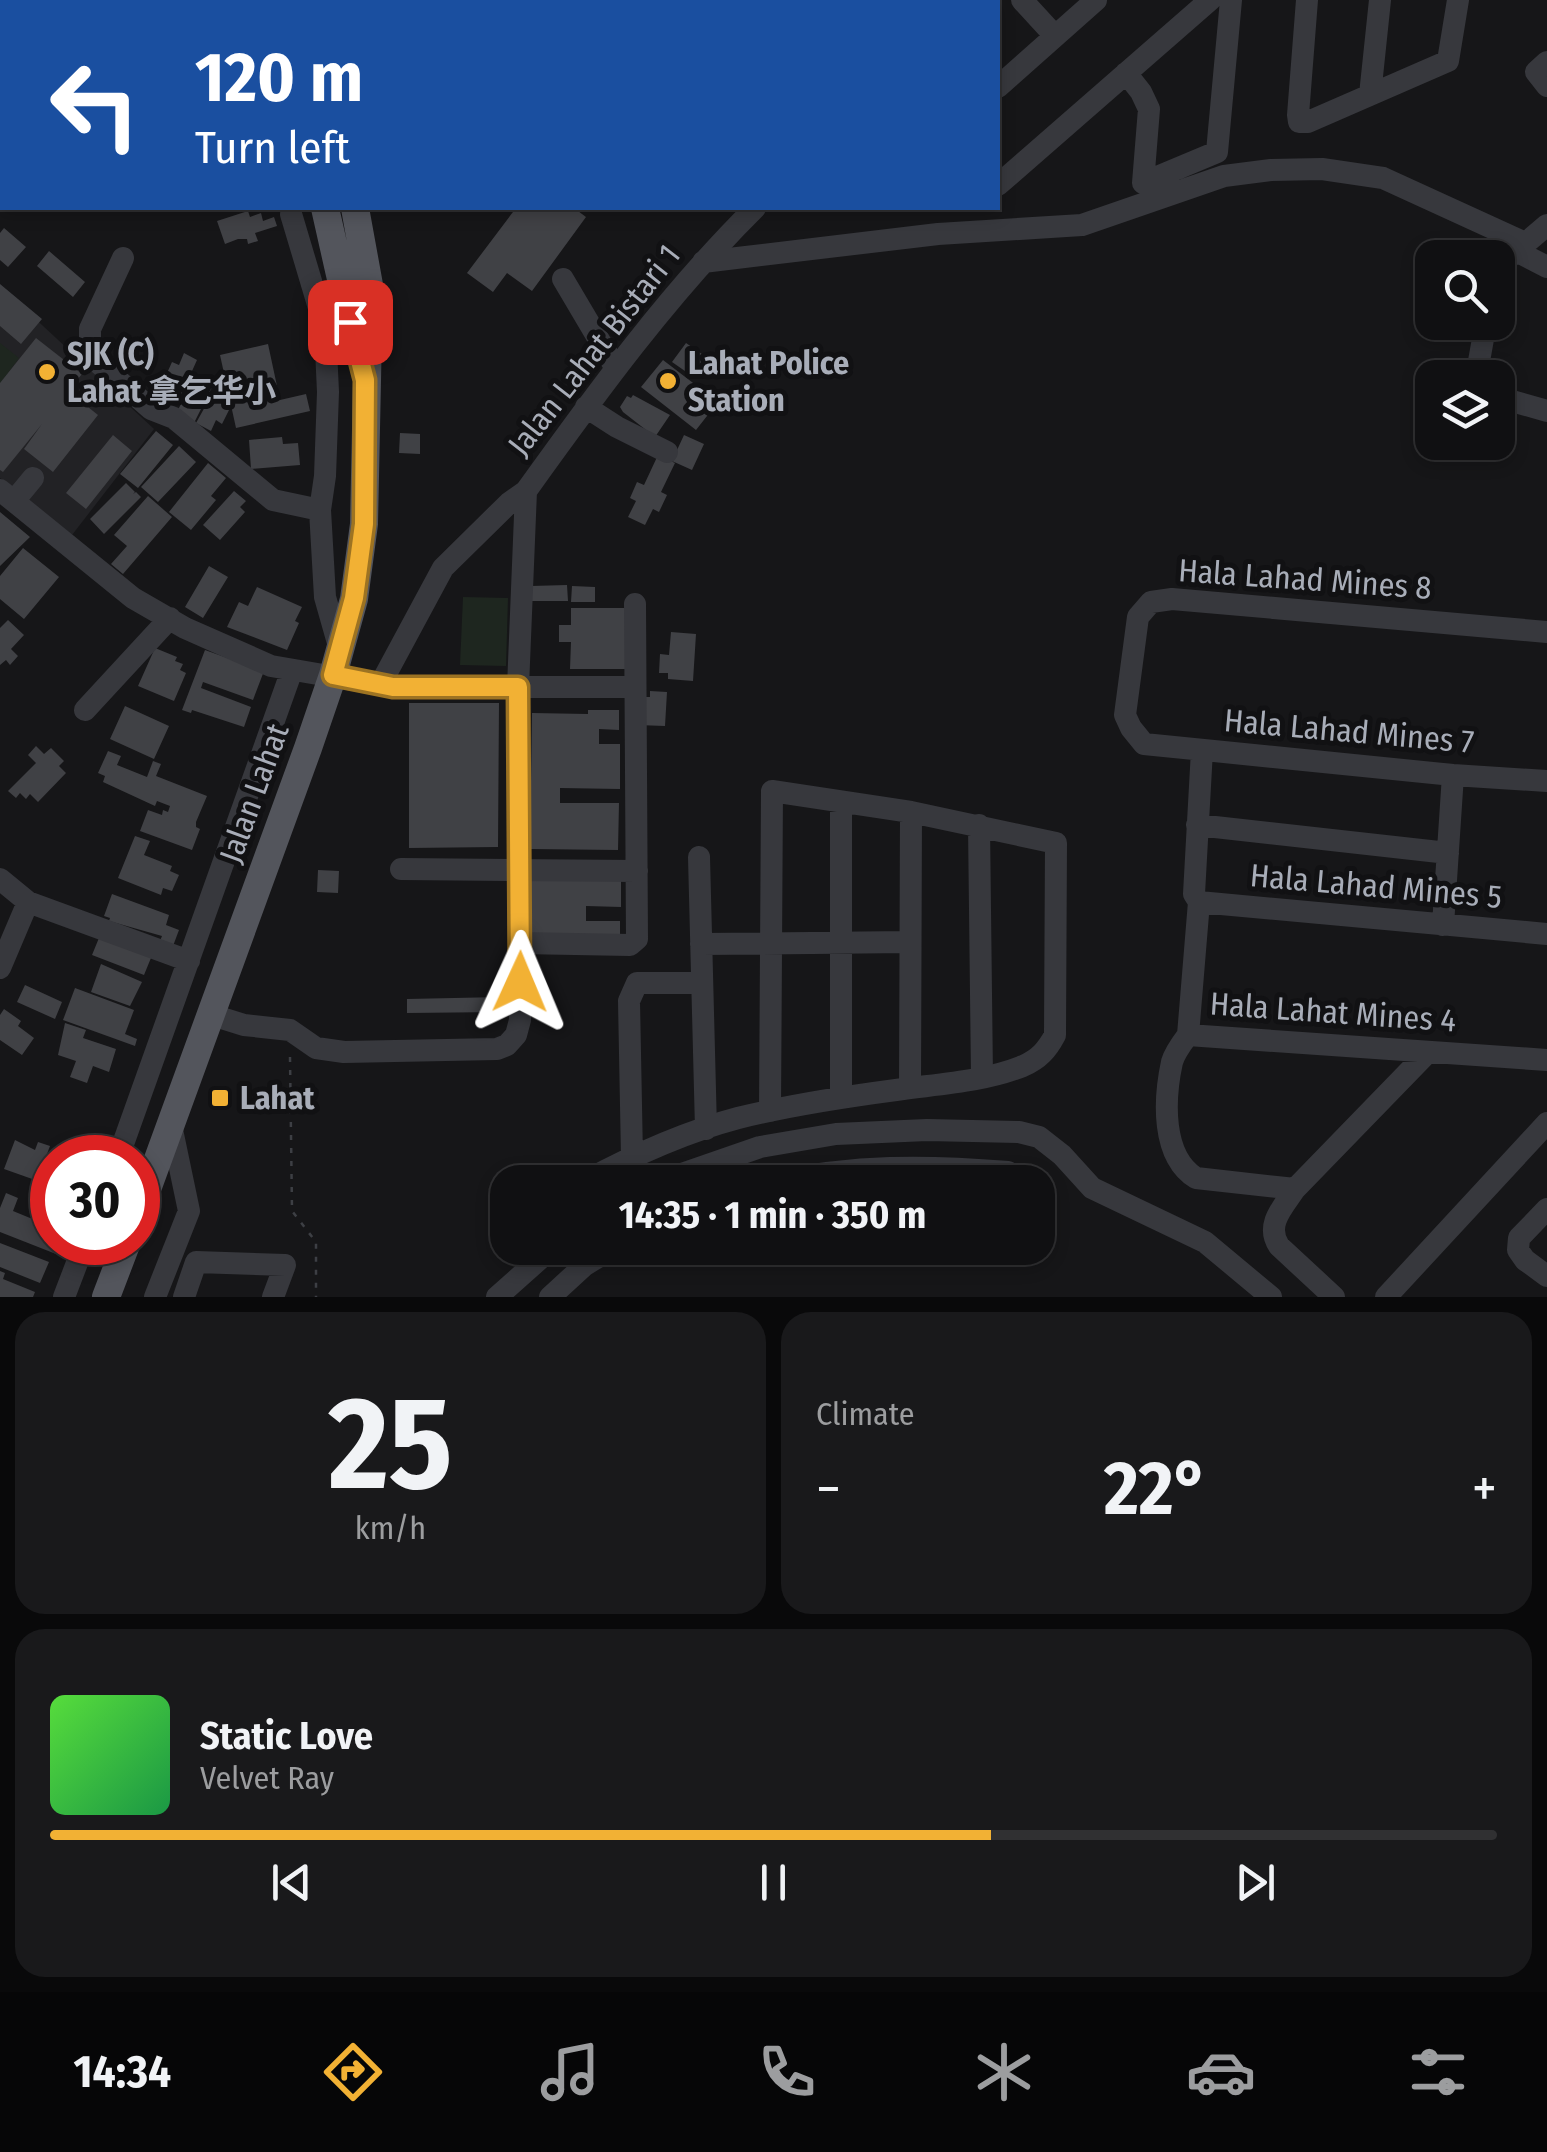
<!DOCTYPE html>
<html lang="en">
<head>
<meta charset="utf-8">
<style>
	body { margin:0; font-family:"Fira Sans Condensed","Noto Sans SC",sans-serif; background:#19191b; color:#f1f3f6; height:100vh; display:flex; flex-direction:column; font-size:38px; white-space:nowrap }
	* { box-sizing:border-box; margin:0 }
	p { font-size:32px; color:#9c9d9f }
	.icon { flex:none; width:55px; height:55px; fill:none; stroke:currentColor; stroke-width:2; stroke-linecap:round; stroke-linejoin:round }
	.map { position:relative; height:1297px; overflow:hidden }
	.sheet { display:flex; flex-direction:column; gap:15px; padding:15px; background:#09090a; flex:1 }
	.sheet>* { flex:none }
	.top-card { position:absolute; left:0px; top:0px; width:1000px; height:210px; box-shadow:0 5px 15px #0003,0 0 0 2px #303032; background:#1a4fa0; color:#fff; overflow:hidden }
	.controls { position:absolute; left:1415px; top:240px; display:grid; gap:20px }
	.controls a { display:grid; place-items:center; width:100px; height:100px; border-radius:20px; background:#101012; box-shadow:0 5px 15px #0003,0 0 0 2px #303032; font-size:50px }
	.speed { position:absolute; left:30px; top:1135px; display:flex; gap:20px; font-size:50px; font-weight:700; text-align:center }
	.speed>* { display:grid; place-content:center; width:130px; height:130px; border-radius:50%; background:#101012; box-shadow:0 5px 15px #0003,0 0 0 2px #303032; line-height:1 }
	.speed .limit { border:15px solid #d22; background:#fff; color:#111 }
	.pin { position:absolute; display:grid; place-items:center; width:85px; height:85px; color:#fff; margin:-42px; border-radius:20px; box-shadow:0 5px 15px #0006 }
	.me { position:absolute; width:110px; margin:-55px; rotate:1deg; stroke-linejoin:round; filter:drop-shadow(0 0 8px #0008) }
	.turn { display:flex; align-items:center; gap:35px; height:210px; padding:0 30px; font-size:45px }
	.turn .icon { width:130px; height:130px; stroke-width:2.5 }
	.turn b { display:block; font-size:70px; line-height:85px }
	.big { font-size:75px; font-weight:700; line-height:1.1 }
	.sheet .widget { flex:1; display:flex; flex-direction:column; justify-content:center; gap:15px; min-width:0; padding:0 35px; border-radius:30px; background:#19191b }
	.sheet .dial { align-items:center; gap:0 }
	.dial b { font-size:130px; line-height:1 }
	.song { display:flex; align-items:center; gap:30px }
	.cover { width:120px; height:120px; border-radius:15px; background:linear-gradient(135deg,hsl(110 70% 55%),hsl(140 70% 35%)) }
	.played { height:10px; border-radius:5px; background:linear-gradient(90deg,#f2b134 65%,#303032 65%) }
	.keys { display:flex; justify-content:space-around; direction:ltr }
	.heat { display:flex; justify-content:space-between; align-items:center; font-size:55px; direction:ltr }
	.sheet .tiles { flex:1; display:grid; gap:15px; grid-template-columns:1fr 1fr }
	.widget:last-child { grid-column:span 2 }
	.trip { position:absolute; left:490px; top:1165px; width:565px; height:100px; border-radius:30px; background:#101012; box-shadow:0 5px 15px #0003,0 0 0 2px #303032; font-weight:700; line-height:100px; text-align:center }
	.tab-bar { display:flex; height:160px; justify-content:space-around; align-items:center; background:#060607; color:#9c9d9f }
	.tab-bar .icon { width:70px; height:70px }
	.tab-bar .active { color:#f2b134 }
	.tab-bar b { font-size:45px; color:#f1f3f6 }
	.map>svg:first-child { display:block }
</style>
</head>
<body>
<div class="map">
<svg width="1547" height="1297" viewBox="0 0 1547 1297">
	<rect width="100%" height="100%" fill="#161618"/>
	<path fill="#222225" d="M0,286l154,143 -82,106 -72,-57z"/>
	<path fill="#1e261f" d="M0,343l19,15 -19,26z
		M463,597l45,1 -2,68 -46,-1z"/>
	<path fill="#404145" d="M516,208h58l12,9 -54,74 -25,-18 -14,19 -26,-19z
		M248,211l2,6 11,-4 2,8 11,-4 3,9 -22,7 3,8 -10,3 -1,-5h-9l-13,5 -8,-23z
		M4,228l22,19 -18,20 -8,-7v-27z
		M49,251l36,31 -12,15 -36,-31z
		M0,284l42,35 -21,25 -21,-18z
		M36,338l46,36 -14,17 30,24 -45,57 -29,-23 18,-25 -39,48 -3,-2v-87z
		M686,343l23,16 -14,19 -23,-16z
		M268,344l12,56 26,-6 4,17 -74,17 -16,-73z
		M184,353l13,7 -18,40 -20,-9 13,-29 7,3z
		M663,360l55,42 -22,28 -55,-43z
		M196,374l18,9 -20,40 -18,-9z
		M216,387l8,4 -3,7 6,3 -3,6 5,3 -7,14 -6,-4 -5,11 -15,-8z
		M633,395l37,20 -15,22 -32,-25 -3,-5 7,-11 4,2z
		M156,431l17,14 -35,43 -18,-14z
		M400,433l20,1v20l-21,-1z
		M113,435l19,16 -46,58 -20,-16z
		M684,435l20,9 -12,26 -20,-9z
		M282,437l1,7 15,-1 2,22 -49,4 -2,-29z
		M179,446l17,16 -38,40 -17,-15z
		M658,455l17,8 -14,29 6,3 -8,17 -6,-3 -8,16 -17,-8 8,-16 -6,-3 7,-16 7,3z
		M208,463l18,15 -15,18 5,4 -25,30 -22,-18z
		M126,483l9,9 -2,2 3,-2 5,5 -37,37 -14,-15z
		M234,491l12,10 -6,6 5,5 -25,28 -17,-15z
		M148,496l24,21 -49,57 -12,-10 16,-18 -13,-11z
		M0,512l30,25 -30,29z
		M23,548l36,29 -35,42 -24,-20v-23z
		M209,566l19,11 -25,41 -18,-11z
		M567,585l1,16h-37v-15z
		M572,586l23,1v15h-24z
		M257,587l45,20 -7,14 4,2 -12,27 -60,-23 12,-25 9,4z
		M571,608h60v61h-61l1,-27h-12v-17h12z
		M8,620l16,15 -13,14 7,7 -8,9 -4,-5 -6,5v-37z
		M671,632l25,2 -3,47 -25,-2v-6h-9l1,-19 9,1z
		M155,648l22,9 -2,4 8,3 -3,6 6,3 -12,28 -36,-15z
		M205,650l59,21 -11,29 -50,-18 -2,6 50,19 -7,20 -52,-17 -1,3 -9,-3z
		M650,691l17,1 -2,34 -28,-1 1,-28h12z
		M409,703h90l-1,144 -89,1z
		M125,706l44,20 -15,33 -44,-20z
		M588,710h31v20l-20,-1v15h21v45l-60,-1v15h59l-1,47 -88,-1 2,-136 56,1z
		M36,746l8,8 7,-6 13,13 -5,5 7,7 -28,29 -8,-8 -4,5 -6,-6 -4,5 -8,-7 28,-28 -8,-8z
		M108,751l13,5 -4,9 30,12 6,-16 8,3 -5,12 51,20 -11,26v5l4,2 -8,21 -52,-19 8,-21 14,5 1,-5 5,2 2,-6 -13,-5 -2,5 -52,-24 2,-6 -7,-3z
		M135,836l15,5 -6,14 28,11 -2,5 9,4 -7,16 -9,-3 -2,7 -43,-17z
		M318,870l21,1 -1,22 -21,-1z
		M531,875l90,1v31l-35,-1v15h34v14h-90z
		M112,894l57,21 -3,10 13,5 -6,16 -13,-5 2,-5 -53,-15 1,-3 -6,-2z
		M101,933l52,20 -9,22 -52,-20z
		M101,964l41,18 -12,24 -39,-14z
		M25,985l37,17 -7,17 -38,-17z
		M75,988l59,22 -9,24 12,5 -2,7 -72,-26z
		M501,997v15l-94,1v-14z
		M4,1009l17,12 -3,5 16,12 -12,17 -22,-15v-25z
		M65,1023l21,7 -3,8 33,11 -7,23 -16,-6 -6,17 -17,-6 6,-16 -18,-6z
		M15,1140l20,10 3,-8 12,4 -3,8 5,2v30l-48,-17z
		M65,1143l13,5 -3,10h-15z
		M6,1193l12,5 -5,13 39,16v15h8l-4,12 -56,-22v-24z
		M0,1243l49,19 -9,21 -40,-16z
		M0,1271l5,2 -2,6 32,13 -2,5h-33z"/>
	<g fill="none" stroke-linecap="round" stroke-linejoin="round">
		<path stroke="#3d3f44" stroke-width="2.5" stroke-dasharray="5 8" stroke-linecap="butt" d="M290,1057l2,154 24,31v55"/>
		<path stroke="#37383d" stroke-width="22" d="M5,0v2
			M1022,0l33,36
			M1307,0l-9,115 1,7h9l140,-61 10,-61
			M980,2l3,-2
			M1547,62l-11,10 11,14
			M1126,73l15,19 8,17 -6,74 74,-31 14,-152
			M998,87l98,-87
			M1370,95l10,-95
			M0,137l2,-1
			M998,185l212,-185
			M291,214l34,114 3,64 -3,84 -5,34 5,87 15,53
			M1516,251l31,16
			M123,258l-33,71v16l5,15 56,49 23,9 99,82 47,10
			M703,262l235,-28 144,-9 142,-49 47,-6 51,-1 61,9 142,65
			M1498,274l9,-15 40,-34
			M563,279l52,88
			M1476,378l10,-56
			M1498,397l49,14
			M586,407l31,20 50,25
			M0,490l133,108 52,30 86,38 122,21h242
			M14,501l19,-23
			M1547,632l-375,-33 -21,3 -13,15 -13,98 6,13 13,16 309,31 94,6
			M380,685l63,-117 66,-65 17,-12c71,-99 143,-198 229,-283
			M85,710l85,-92
			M1202,750l-8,144 5,8 -11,133 359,25
			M979,825l3,252
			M1197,825l251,28
			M699,857l7,272
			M401,869l236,2
			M0,879l28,23 161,59
			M1199,902l348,32
			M1443,925l10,-150
			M520,943l110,2 7,-6 -2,-335
			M701,944l209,-2
			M0,968l28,-66
			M212,1015l32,10 46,5 26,18 28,4 153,-3 10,-4 9,-10 4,-15 -2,-333 8,-196
			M1188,1035c-6,8 -13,17 -16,27 -8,37 -11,94 24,116l99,11
			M910,1088l1,-276
			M841,1098v-295
			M632,1157l-3,-156 8,-18h65
			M118,1158l174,-488
			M584,1182c48,-26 101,-50 154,-64 52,-13 105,-21 158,-28 42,-6 87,-8 127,-24 16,-7 24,-16 32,-31l1,-192 -145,-31 -139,-21 -2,320
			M659,1182l101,-35 76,-13 91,-4 92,2 20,5 23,18 30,33 113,54 66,55
			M773,1182c83,-17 150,-17 235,-10
			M1547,1209l-28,29 -1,12 7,10 22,16
			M64,1297l21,-55
			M155,1297l34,-86 -18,-86
			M184,1297l12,-35 89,3 -12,32
			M497,1297l55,-49
			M550,1297l35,-32 28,-17
			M1334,1297l-55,-51c-14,-21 4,-39 16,-57l133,-137
			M1386,1297l161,-174"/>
		<path stroke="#53555c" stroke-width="28" d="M267,0l1,2
			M300,2l11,-2
			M363,2l3,-2
			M325,208l32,142
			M138,1214l170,-466 25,-73 21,-76 10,-75 5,-239 -14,-77
			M106,1297l21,-55"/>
	</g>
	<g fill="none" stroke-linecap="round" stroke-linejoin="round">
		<g stroke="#9d7322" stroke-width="25">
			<path id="route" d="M350,322l15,58 -1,144 -10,74 -21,77 60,12h125l2,295"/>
		</g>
		<use href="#route" stroke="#f2b134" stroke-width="18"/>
	</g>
	<g fill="#f2b134" stroke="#111113" stroke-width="4">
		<circle cx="47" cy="372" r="10"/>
		<circle cx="668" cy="381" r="10"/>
		<rect x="210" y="1088" width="20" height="20" rx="5"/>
	</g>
	<g text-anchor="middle" stroke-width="10" stroke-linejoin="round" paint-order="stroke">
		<g font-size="32" fill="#a8adb8" stroke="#111113">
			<text transform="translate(594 350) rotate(-52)" y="11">Jalan Lahat Bistari 1</text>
			<text transform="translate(1305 579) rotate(4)" y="11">Hala Lahad Mines 8</text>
			<text transform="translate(1349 731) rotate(5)" y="11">Hala Lahad Mines 7</text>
			<text transform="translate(254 793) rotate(-70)" y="11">Jalan Lahat</text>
			<text transform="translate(1376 886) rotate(5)" y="11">Hala Lahad Mines 5</text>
			<text transform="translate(1333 1012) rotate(4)" y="11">Hala Lahat Mines 4</text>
		</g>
		<g font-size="32" font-weight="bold" fill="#a8adb8" stroke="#111113" text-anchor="start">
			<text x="67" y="365">SJK (C)<tspan x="67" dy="37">Lahat 拿乞华小</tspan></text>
			<text x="688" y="374">Lahat Police<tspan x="688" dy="37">Station</tspan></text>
			<text x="240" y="1109">Lahat</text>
		</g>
	</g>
</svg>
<div class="controls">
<a><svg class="icon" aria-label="search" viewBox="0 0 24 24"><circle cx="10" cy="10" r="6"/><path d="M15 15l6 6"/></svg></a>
<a><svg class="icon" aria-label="layers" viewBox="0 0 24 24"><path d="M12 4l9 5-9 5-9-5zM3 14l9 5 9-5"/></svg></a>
</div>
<div class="speed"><div class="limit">30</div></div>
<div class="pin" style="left:350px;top:322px;background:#d93025"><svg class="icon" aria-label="arrive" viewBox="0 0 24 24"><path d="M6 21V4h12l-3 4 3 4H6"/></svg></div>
<svg class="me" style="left:520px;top:982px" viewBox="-20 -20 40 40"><path d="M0-17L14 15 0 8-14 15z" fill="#f2b134" stroke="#fff" stroke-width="4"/></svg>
<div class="trip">14:35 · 1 min · 350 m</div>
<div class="top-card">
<div class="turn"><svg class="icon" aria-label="left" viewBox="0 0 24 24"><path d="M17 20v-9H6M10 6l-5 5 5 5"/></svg><div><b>120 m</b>Turn left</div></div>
</div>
</div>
<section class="sheet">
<div class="tiles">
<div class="widget dial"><b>25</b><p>km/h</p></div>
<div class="widget"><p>Climate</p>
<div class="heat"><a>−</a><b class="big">22°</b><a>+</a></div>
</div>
<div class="widget">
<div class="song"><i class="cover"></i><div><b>Static Love</b><p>Velvet Ray</p></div></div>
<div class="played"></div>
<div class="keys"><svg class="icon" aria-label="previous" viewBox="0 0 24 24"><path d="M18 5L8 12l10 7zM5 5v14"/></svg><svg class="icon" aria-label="pause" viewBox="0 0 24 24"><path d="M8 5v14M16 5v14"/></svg><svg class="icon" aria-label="next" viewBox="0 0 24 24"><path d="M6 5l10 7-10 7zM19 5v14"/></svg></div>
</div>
</div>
</section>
<nav class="tab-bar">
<b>14:34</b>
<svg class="icon active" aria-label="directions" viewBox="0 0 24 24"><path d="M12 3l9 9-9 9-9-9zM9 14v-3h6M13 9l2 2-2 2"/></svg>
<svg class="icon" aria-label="music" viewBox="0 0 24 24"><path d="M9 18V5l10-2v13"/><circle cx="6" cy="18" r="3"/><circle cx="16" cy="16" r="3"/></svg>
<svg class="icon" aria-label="phone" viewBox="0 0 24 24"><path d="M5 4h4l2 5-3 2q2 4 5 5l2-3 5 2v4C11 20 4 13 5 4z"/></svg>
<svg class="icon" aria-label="climate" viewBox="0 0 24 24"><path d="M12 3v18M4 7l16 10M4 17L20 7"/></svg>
<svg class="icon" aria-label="car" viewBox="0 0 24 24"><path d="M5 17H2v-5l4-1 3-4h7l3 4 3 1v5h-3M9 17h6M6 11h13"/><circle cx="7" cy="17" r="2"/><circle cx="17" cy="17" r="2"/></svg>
<svg class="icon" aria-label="filters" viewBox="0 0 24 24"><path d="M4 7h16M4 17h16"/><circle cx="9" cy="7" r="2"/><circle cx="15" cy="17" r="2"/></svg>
</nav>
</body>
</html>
